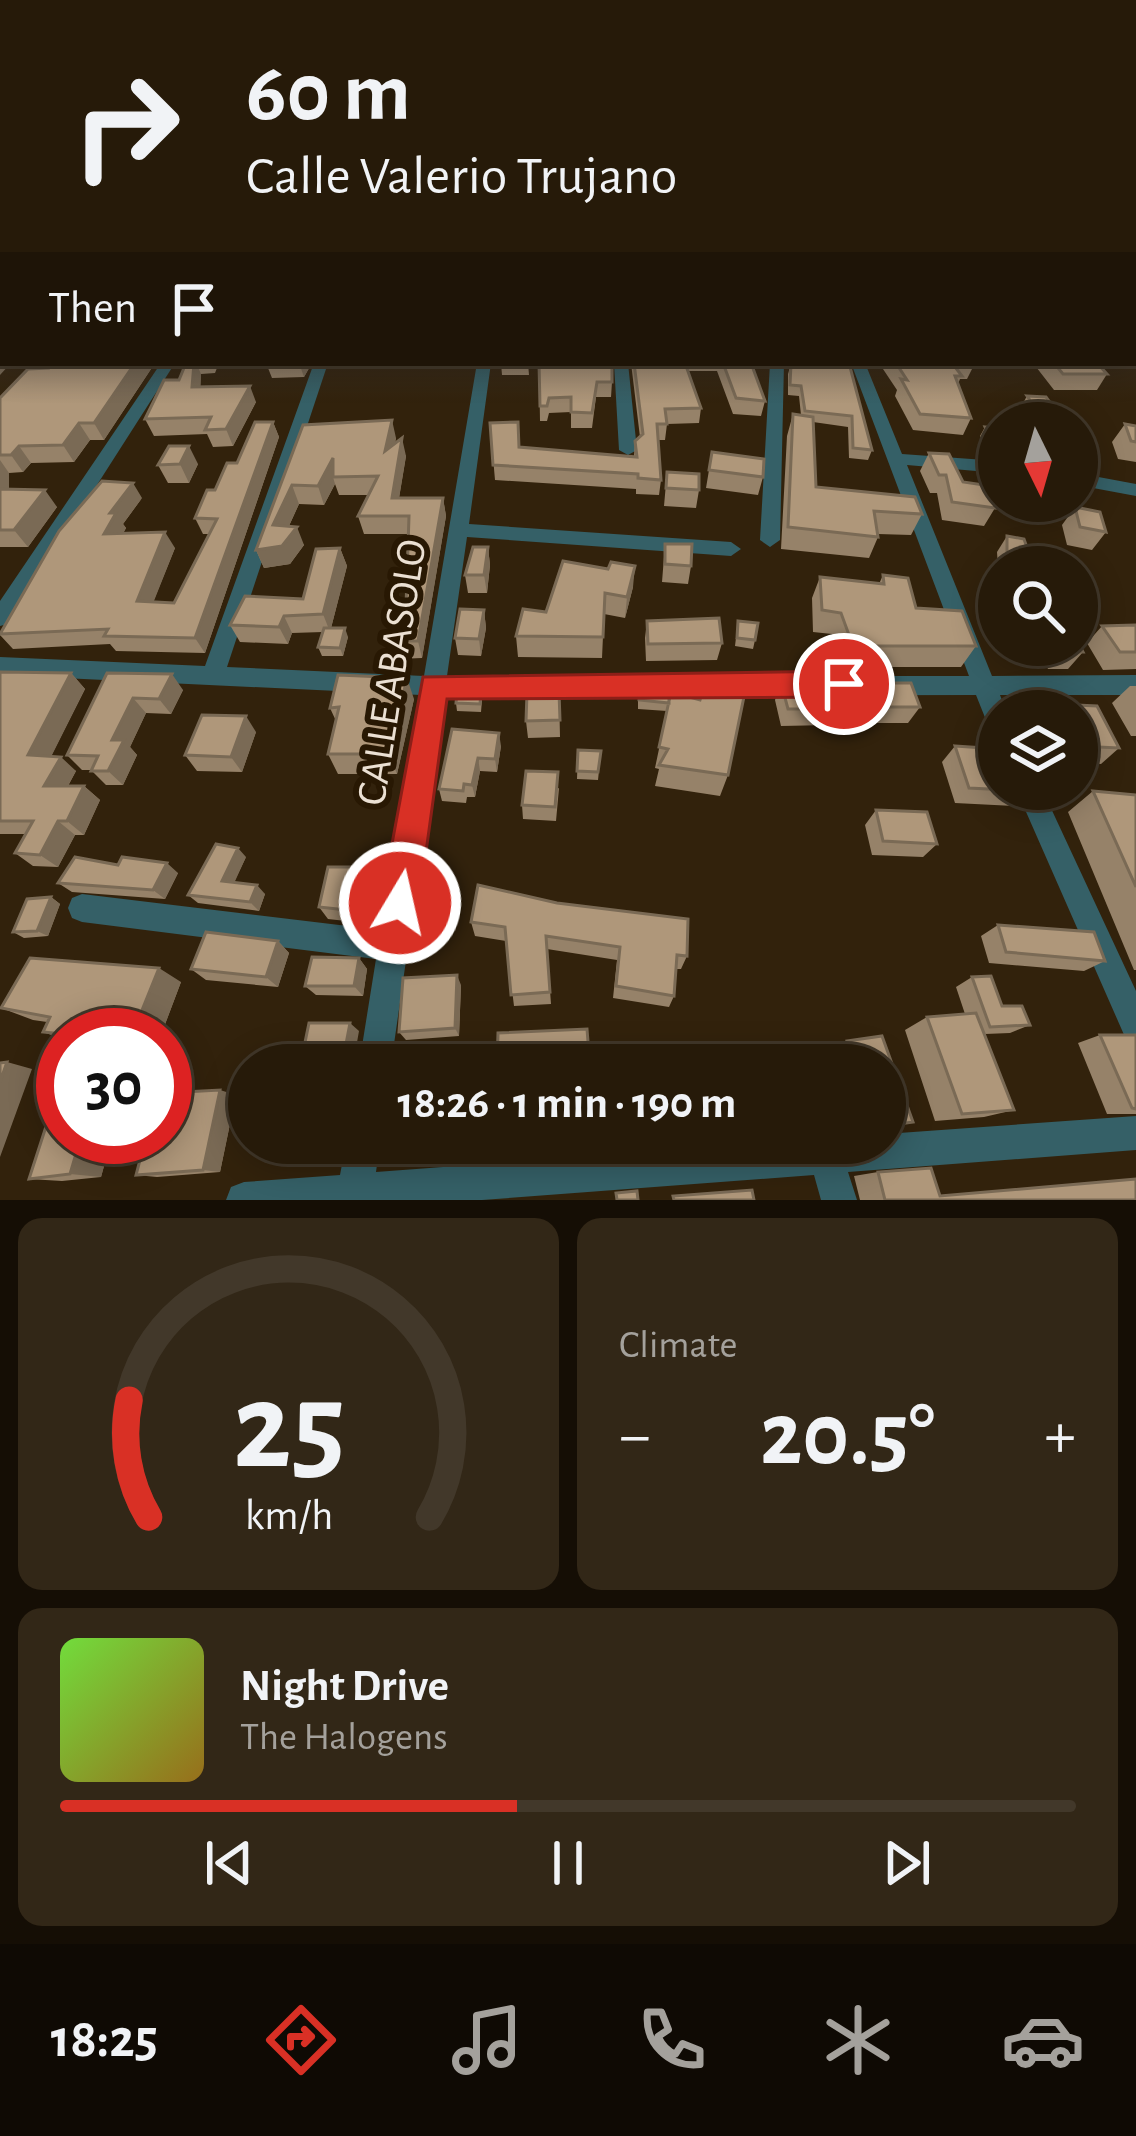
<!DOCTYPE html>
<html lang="en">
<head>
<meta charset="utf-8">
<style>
	body { margin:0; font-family:"Alegreya Sans",sans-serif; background:#322717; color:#f1f3f6; height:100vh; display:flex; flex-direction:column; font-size:45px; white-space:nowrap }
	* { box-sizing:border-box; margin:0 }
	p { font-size:39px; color:#a4a19c }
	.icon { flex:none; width:66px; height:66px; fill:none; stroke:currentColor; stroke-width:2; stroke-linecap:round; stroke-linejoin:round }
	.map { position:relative; height:1200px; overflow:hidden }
	.side { display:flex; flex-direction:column; gap:18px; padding:18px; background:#150e05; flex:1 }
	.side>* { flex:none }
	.banner { position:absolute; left:0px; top:0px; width:1137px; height:366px; box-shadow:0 6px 30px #0003,0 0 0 3px #42382a; background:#261a09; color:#f1f3f6; overflow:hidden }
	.needle { width:78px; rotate:175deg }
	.controls { position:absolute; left:978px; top:402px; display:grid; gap:24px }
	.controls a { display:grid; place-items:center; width:120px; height:120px; border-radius:50%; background:#261a09; box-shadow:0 6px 30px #0003,0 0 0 3px #42382a; font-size:60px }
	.speed { position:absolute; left:36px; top:1008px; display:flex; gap:24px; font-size:60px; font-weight:700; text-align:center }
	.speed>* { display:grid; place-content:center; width:156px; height:156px; border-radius:50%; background:#261a09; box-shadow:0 6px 30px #0003,0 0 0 3px #42382a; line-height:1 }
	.speed .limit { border:18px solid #d22; background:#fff; color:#111 }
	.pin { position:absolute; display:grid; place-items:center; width:102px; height:102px; color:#fff; margin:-51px; border:6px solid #fff; border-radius:50%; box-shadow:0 3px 12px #0007 }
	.me { position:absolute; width:132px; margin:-66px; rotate:9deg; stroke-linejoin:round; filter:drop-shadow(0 0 9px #0008) }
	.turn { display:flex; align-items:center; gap:42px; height:252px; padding:0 48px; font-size:54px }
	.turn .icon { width:156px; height:156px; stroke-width:2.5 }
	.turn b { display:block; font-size:84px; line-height:102px }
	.then { display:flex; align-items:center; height:114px; padding:0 48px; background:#0003; gap:24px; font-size:45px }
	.big { font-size:90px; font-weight:700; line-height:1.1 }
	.side .widget { flex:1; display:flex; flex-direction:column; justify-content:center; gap:18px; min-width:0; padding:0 42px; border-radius:24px; background:#322717 }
	.side .dial { align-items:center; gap:0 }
	.dial svg { height:312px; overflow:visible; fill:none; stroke:#42382a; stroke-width:7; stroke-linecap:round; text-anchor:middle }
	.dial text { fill:#f1f3f6; stroke:none }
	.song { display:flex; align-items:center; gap:36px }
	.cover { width:144px; height:144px; border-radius:18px; background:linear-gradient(135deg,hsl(100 70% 55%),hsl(40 70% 35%)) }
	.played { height:12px; border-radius:6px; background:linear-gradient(90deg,#d93025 45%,#42382a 45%) }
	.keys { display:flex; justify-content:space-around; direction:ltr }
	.heat { display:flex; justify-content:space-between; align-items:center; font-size:66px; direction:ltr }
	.side .tiles { flex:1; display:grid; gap:18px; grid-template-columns:1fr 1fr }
	.widget:last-child { grid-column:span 2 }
	.trip { position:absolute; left:228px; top:1044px; width:678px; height:120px; border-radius:60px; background:#261a09; box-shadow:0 6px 30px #0003,0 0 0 3px #42382a; font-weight:700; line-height:120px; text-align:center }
	.dock { display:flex; height:192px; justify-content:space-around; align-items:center; background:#0f0a04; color:#a4a19c }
	.dock .icon { width:84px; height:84px }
	.dock .selected { color:#d93025 }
	.dock b { font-size:54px; color:#f1f3f6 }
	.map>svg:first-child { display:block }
</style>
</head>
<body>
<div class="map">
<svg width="1136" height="1200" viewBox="0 0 1136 1200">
	<rect width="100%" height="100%" fill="#32220c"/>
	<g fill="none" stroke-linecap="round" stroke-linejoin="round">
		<path fill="#356067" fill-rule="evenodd" d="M33,363h15l-42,46 -6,2v-14z
			M161,363h14l-167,261 -8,2v-25z
			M314,363h14l-101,304 197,9 53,-313h14l-22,161 262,18 10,7 -10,7 -264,-19 -20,139h522l-118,-313h14l37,91 97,7v12l-92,-8 85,211 144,-1v20h-136l6,16h-7v22l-9,-3 -14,-35 -532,1 -53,369h-32l17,-106 -294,-37 -10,-4 -4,-10 4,-10 10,-4 299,36 40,-235 -421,-20v-18l205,9z
			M614,363h14l9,87 -9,5 -9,-5z
			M770,363h14l-4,177 -10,7 -10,-7z
			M1077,473l59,11v12l-59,-11z
			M1016,789h26l94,202v51l-11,-5z
			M1136,1116v34l-288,22 9,28h-36l-7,-25 -332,25h-256l5,-13 13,-5 96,-7 6,-32h34l-4,29 392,-29h117v-9z"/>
		<path fill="#3599a8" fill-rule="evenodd" d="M1134,236h2v8h-2z"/>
	</g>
	<path fill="#968269" d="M54,363h101l-51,77h-14l-16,22 -43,1 -8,9 -14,1v15l48,19 -29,40h-28v-149l49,-30z
		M186,363h33l-4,10 -14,1 -1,13 56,15 -23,44 -20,1 -6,-13 -53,2 -9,-17 34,-39z
		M266,363h46l-8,14 -32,1z
		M501,363h27l1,12h-27z
		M539,363l73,19 -1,15h-15l-4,31h-21v-16l-22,1 -2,8h-7z
		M631,363h120l14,38 -4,15 -28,-2 -16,-43h-29l13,37 -2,15 -32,1 -2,16h-7l3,40 -2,15 -23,-1v-5l-141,-9 -5,-57 30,24 114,10 1,-16 5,-4z
		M815,363h34l23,87 -4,10 -19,-2 -1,-31 -35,-5 3,65 106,27 -11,21 -33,-1v3l-9,21 -88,-9 6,-113 6,-22 8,1 -2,-19 -11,-1v-21l3,-10 25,2z
		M879,363h96l-8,16h-7l-2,5 13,34 -8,17 -50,-5 -18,-34 2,-6z
		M1033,363h64l10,11 -10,16h-43z
		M1027,396l38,27h-39l-8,-11z
		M273,422l6,15 -74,216 -89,-2 -6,-7 -97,5 -13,-14v-3l142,-134 -19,26 3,4 -3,5 52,15 -22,54 21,1 35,-69h-6l-8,-16 20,-28z
		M1125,424l11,2v36l-18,-3 -6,-17z
		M303,425l93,13 -1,5 11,13 -7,42h44l3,18 -24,142 -25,1 -5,-18 14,-35 2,-72h-44l-6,-18 11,-21h-30l-4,-11 -11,21 -25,-1 -10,22 15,19 -14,19 -26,4 -8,-18z
		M985,427l14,1v32l-10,-4 -9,-20z
		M712,452l51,25 -5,18 -52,-7z
		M929,453l66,55 -11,18 -42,-6 -5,-27h-7l-10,-22z
		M198,464l-9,19h-21l-10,-18z
		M667,472l32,18 -3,18 -32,-2z
		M1075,507l31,25 -14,18 -25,-5 -5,-20z
		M1007,536l27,31h-35v15l-2,-30z
		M665,544l26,22 -3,18 -26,-2z
		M488,547l2,18 -3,28h-19l-3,-18z
		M340,548l7,18 -16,62 17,9 -5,19h-21l-4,-9 5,-15 -31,1 -4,11 -48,-2 -10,-17 73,-26z
		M563,561l70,26 -8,31 -21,-4 -2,44 -84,-1 -2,-21 30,-24z
		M883,575l33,33 60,38 -15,21h-118l-11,-33 -19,-2 -1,-34 8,-21 59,7z
		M484,610l2,18 -5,28 -23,-1 -3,-17z
		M647,621l75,22 -5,17 -71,1 -1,-23z
		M738,621l17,19 -2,9 -18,-3z
		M1102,626l34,26v17l-33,1 -16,-27z
		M1036,645h41l6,7 -15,17h-20z
		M0,672l71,1 14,16 -34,67 25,15 -8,15h16l16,14 -16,35h-9l-17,32 -25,-1 -18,-13 11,-19h-26z
		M107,673l76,17 -12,24 -25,-1 -16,34 7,8 -14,30h-17l-15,-15h-9l-15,-15z
		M781,683l58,26 -9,16 -49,1 -6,-26z
		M876,683l44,24 -12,16h-34l-8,-23z
		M1130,686h6v50h-5l-19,-33z
		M559,692l1,45 -32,1 -2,-17z
		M669,692l59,83 -8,21 -65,-10 4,-17 -4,-1 12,-57 -29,-2v-9z
		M414,699l-17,75h-59l-10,-20 8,-33 -6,-13z
		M482,700l-1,12 -24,-1 -1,-8z
		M1054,704l43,2 22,42 -18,16 -24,-1v-52h-30z
		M452,729l49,17 -4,26 -17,-1 -5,26h-8l-1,6 -24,-2 -3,-12z
		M256,732l-14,40 -45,-1 -12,-16z
		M955,746l75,45 -16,15 -59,-3 -13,-41z
		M578,750l23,1 -3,29 -21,-1z
		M559,788l-3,33 -33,-2 -1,-14z
		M1093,791l43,4v175h-2l-66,-158z
		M876,810l61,34 -14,13 -51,-2 -7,-30z
		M246,857l-12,25 31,12 -6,17 -61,-8 -10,-8z
		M118,865l60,8 -13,26 -93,-7 -14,-9z
		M373,867l8,14 -8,43 -45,-5 -9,-12z
		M51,897l9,7 -12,32 -24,2 -11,-6z
		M471,922l216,34 -6,13h-5l-2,27 -5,11 -56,-9 4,-38 -70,-11 4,55 -37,2 -8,-65 -31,-5z
		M998,925l107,36 -21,10 -95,-8 -8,-27z
		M278,941l11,12 -11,34 -72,-7 -15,-11z
		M359,958l8,11 -4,27 -47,-1 -11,-9z
		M972,977l30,29 28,19 -20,8 -25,1 29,76 -30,7 -49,4 -30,-91 22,-13 38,-3 -9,-27z
		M181,982l-20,53h-98v4l-20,-7 4,-10 -14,-2 -32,-12z
		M461,985l-2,51 -53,4 -7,-8z
		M498,1033l91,21 -1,9 -37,2z
		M1100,1035h36v79h-29l-29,-71z
		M882,1036l31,86 -28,6v-63h-45l-5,-16 12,-8z
		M754,1054l34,11h-42v-3z
		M63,1057v80h49l-11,40 -39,4 -33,-2 22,-69 -11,-3z
		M236,1095l-16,77 -63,5 -21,-2z
		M389,1143h162v8l-50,2 -4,-5v-2l-97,12 -11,-4z
		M878,1172l62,24 196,4h-276l-6,-24z"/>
	<path fill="#7a6a55" d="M3,344v19h8l-11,12v-28z
		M135,363h20l-51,77 -10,-17z
		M194,363h2l5,11 -1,30 -8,-17z
		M299,363h13l-8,14z
		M250,386l6,16 -23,44 -7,-17z
		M392,420l4,18 -7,32 -4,-19z
		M273,422l6,15 -74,216 -10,-15z
		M79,423l11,17 -16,22 -11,-17z
		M402,438l4,18 -10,60 -4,-18z
		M19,446l12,17 -8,9 -12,-17z
		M189,446l9,18 -9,19 -9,-19z
		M333,458v19l2,7 -11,21 -6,-19z
		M0,460l9,13v15l-9,11z
		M133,483l9,15 -19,26 3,4 -11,22 -11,-16 6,-21z
		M292,485l7,19 -18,39 -8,-18z
		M45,490l12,17 -29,40 -14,-17z
		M443,498l3,18 -24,142 -4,-17z
		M297,527l7,18 -14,19 -26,4 -8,-18z
		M165,532l10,16 -27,68 -11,-15z
		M488,547l2,18 -3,28 -3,-18z
		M340,548l7,18 -17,66 -7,-18z
		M635,566l-2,21 -8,31 2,-21z
		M484,610l2,18 -5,28 -2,-17z
		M284,616l8,17 -4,11 -9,-17z
		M345,628l3,9 -5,19 -3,-8z
		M71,673l14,16 -40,80 -17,-14z
		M172,674l11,16 -12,24 -12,-15z
		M407,678l7,21 -17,75 -8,-20z
		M133,698l13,15 -16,34 7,8 -14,30 -15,-14 4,-31z
		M246,716l10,16 -14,40 -11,-15z
		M499,733l2,13 -4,26 -2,-13z
		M61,757l15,14 -16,29 -16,-14z
		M478,758l2,13 -5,26 -3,-12z
		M84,786l16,14 -16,35 -17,-14z
		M58,821l17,14 -17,32 -18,-12z
		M238,848l8,9 -15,33 -9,-9z
		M167,863l11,10 -13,26 -12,-9z
		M373,867l8,14 -8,43 -8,-12z
		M257,885l8,9 -6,17 -9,-9z
		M51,897l9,7 -12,32 -11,-5z
		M278,941l11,12 -11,34 -12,-10z
		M359,958l8,11 -4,27 -9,-10z
		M159,968l22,14 -20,53h-29z
		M457,975l4,10 -2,51 -4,-8z
		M350,1023l9,8 -6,34h-11z
		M7,1062l25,7 -32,88v-75z
		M220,1090l16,5 -16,77 -17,-2z
		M81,1137h31l-11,40 -31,-3z"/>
	<path fill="#af977a" stroke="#7a6a55" stroke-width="3" d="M3,302v42l-3,3v-42z
		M54,363h81l-41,60h-15l-16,22 -44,1 -8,9h-11v-57l28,-29 21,-1z
		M186,363h8l-2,24 58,-1 -24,43 -21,1 6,-13 -66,2 19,-39h15z
		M539,363h73v19h-15l-5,31 -21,-1v-15l-22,1 -2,8h-7z
		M634,363h51l16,45 -36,1 2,15h-10l4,56 -23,-2v-4l-145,-9 -3,-42 28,-1 1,25 118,10 -2,-16 8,-7z
		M723,363h28l14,38 -29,-3z
		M820,363h29l23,87 -19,-2 -1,-32 -47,-5 -4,-25 -11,-1 1,-21 30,3z
		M896,363h79h-23l10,13h-7l16,42 -51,-4 -19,-35 6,1z
		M1054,363h43l10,11h-44z
		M1027,396l19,1 19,26h-19z
		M793,414l20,3 3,70 99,10 7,17 -48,-3 4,26 -90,-10z
		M392,420l-7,31 17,-13 -10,60h51l-25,143h-26l6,-35h8l3,-90h-51l20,-40 -45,1v-19l-15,28 -26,-1 -19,40 24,2 -15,19 -26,4 47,-125z
		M255,422h18l-78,216 -91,-2 4,-7 -108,5 59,-103 43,-50 31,2 -23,30h6l-12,21 61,-2 -28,69 37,2 43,-84 -22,-1 12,-28h8l12,-27h10z
		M1125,424l11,2v16l-5,-1z
		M985,427l14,1v21l-5,-2z
		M169,446h20l-9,18 -22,1z
		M712,452l52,7 -1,18 -54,-7z
		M929,453l20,1 14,28 28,4 4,22 -43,-6 -6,-27h-7z
		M667,472l32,2v16l-33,-2z
		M0,489l45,1 -31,40h-14z
		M1075,507l25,5 6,20 -26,-5z
		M1007,536l17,3 10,28h-25l-2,-5z
		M665,544h27l-1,22 -26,-2z
		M473,547h15l-4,28h-19z
		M340,548l-17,66 -39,2 -5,11 -49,-2 15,-29 58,3 13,-50z
		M563,561l45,8 3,-7 24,4 -8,31 -22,-4 -2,44 -87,-1 7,-27 23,3z
		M883,575l25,3 8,30 46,3 14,35h-123l-12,-33 -19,-3 -2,-33 64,7z
		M460,609l24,1 -5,29 -24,-1z
		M719,618l3,25 -74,1 -1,-23z
		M738,621l20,2 -3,17 -18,-2z
		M1136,625v27h-16l-18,-26z
		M324,628h21l-5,20 -22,-1z
		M1077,641l6,11h-20l-4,-7h18z
		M0,672l71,1 -43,82 33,2 -17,29h40l-17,35h-9l-18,34 -25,-2 18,-32h-33z
		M107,673l65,1 -13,25 -26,-1 -21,42h12l-16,31h-17l7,-15 -31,-1z
		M338,675l69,3 -18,76h-61l11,-47 -9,1z
		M707,677h41l-20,98 -69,-10 9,-16 -9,-2 12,-55 29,8z
		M781,683h49l9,26h-51z
		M876,683h35l9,24h-36z
		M457,692h24l-1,12 -24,-1z
		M559,692l1,28 -34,1 1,-28z
		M639,692h30v11l-30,-3z
		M1054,704l43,2 22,42 -42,-2v-35h-20z
		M202,715l44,1 -15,41 -46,-2z
		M452,729l47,4 -4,26 -17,-1 -6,27 -8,-1 -1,7 -24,-2z
		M955,746l44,3v40h30l1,2 -61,-3z
		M578,750l23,1 -3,21 -21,-1z
		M526,771l32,1 -3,35 -33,-2z
		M1093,791l43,4v92z
		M876,810l51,2 10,32 -54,-3z
		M216,844l22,4 -16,33 35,4 -7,17 -62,-7z
		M75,857l43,8 4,-8 45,6 -14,27 -95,-7z
		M328,867h45l-8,45 -46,-5z
		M478,885l79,18 131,16 -1,37 -10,-1 -3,41 -58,-10 4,-39 -74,-11 4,56 -39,3 -6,-68 -34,-5z
		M51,897l-14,34 -24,1 14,-33z
		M998,925l96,7 11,29 -99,-9z
		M206,932l72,9 -12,36 -75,-8z
		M312,957l47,1 -5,28h-49z
		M30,958l129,10 -27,67h-59l-30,-3 7,-15 -49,-9z
		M457,975l-2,53 -56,4 4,-54z
		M991,976l11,30h20l8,19 -40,2 -18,-50z
		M976,1013l38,97 -52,4 -35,-97z
		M309,1023h41l-8,42h-28l2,-13h-13z
		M587,1029l2,25 -39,1v10h-53l1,-32z
		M1100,1035h36v74l-4,-1z
		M882,1036l31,86 -28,4v-61h-31l-7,-24z
		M785,1052l3,13h-32l-2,-11z
		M63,1057v80h18l-11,37 -41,5 23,-71 -12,-1z
		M7,1062l-7,20v-19z
		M220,1090l-17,80 -67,5 10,-38h19v-44z
		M389,1143h87l-87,11z
		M498,1143h52v4l-53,1z
		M931,1168l9,28 196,-17v21h-251l-7,-28z
		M752,1190l2,10h-80l-1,-4z
		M637,1191l1,9h-21l-1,-7z"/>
	<linearGradient id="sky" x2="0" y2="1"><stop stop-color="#1c1307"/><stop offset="0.58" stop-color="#494440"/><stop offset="1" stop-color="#494440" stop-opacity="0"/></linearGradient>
	<rect width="1136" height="404" fill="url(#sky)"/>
	<path fill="#d93025" stroke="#8d1f18" stroke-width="3" d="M844,671l16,13 -16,13 -397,2 -28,204 -6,13 -13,5 -13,-5 -6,-13 42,-226z"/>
	<g text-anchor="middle" stroke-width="12" stroke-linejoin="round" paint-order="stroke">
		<g font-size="42" fill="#ebe0d3" stroke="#281803">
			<text transform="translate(390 672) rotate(-81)" y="15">CALLE ABASOLO</text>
		</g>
	</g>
</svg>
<div class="controls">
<a><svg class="needle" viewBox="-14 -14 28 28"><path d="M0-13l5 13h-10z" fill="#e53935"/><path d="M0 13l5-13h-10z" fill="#a4a19c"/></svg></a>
<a><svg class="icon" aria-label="search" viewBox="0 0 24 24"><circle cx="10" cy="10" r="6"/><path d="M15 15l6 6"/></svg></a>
<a><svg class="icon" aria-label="layers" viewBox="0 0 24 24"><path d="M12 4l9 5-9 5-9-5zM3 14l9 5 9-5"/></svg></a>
</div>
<div class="speed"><div class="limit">30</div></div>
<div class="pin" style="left:844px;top:684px;background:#d93025"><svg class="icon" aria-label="arrive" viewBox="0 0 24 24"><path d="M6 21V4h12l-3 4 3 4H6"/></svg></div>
<svg class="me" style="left:400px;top:903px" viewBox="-20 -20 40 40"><circle r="17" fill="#d93025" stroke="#fff" stroke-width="3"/><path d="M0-11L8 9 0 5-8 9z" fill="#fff"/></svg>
<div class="trip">18:26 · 1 min · 190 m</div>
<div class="banner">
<div class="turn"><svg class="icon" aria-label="right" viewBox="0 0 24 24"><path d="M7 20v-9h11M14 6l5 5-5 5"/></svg><div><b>60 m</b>Calle Valerio Trujano</div></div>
<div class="then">Then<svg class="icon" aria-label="arrive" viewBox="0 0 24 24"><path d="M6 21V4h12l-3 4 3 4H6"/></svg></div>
</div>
</div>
<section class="side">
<div class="tiles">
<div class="widget dial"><svg viewBox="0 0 100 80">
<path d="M14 69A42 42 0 1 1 86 69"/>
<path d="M14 69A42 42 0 0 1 9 39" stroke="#d93025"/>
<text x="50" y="56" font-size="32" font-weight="700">25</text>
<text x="50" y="72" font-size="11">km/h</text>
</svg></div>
<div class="widget"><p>Climate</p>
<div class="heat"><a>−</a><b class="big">20.5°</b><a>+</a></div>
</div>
<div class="widget">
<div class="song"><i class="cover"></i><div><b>Night Drive</b><p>The Halogens</p></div></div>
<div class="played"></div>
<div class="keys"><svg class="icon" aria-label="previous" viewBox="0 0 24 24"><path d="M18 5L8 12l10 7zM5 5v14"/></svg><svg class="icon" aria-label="pause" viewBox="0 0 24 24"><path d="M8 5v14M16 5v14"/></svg><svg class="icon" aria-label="next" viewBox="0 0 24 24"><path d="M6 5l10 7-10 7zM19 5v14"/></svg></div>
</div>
</div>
</section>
<nav class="dock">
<b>18:25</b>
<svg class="icon selected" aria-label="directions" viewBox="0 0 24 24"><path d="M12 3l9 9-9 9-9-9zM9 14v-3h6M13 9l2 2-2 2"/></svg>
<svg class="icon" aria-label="music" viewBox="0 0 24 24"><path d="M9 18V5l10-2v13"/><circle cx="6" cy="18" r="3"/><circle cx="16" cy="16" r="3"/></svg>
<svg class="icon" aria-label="phone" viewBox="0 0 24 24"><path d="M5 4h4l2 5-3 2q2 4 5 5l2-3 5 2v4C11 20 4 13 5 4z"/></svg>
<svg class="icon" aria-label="climate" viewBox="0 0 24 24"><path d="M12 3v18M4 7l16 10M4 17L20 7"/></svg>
<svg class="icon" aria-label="car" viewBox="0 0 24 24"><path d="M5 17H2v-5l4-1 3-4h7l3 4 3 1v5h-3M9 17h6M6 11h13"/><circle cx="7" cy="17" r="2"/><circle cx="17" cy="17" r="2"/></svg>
</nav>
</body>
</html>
